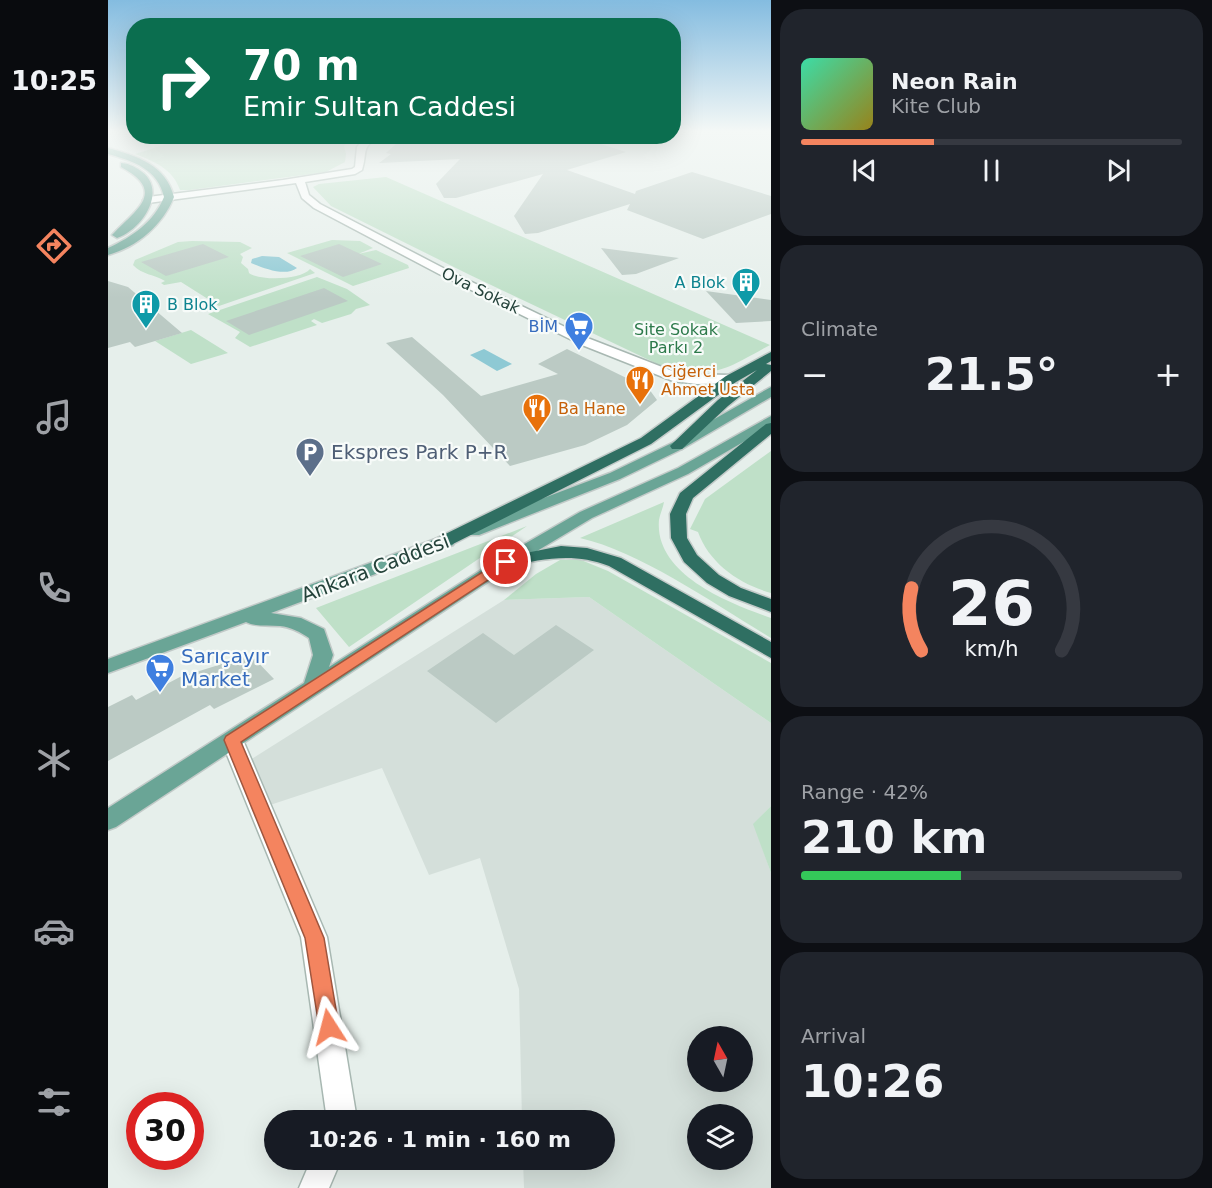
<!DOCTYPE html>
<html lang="en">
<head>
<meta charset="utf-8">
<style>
	body { margin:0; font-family:"DejaVu Sans",sans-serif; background:#20242c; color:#f1f3f6; height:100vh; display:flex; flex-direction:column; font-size:22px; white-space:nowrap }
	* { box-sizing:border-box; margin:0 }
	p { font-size:20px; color:#9ea1a6 }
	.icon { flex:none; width:33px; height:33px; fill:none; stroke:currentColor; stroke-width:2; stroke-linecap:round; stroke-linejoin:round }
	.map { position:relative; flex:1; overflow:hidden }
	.sheet { display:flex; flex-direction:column; gap:9px; padding:9px; background:#0d0f14; width:441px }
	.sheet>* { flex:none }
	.guide { position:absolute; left:18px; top:18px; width:555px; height:126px; border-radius:24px; box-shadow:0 6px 24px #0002; background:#0b6e4f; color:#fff; overflow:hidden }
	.needle { width:39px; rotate:351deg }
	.tools { position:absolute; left:579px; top:1026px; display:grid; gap:12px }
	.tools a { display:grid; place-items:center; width:66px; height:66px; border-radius:50%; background:#171b24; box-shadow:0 6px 24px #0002; font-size:30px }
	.speed { position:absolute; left:18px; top:1092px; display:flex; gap:12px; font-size:30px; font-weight:700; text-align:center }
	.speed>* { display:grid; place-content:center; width:78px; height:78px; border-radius:50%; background:#171b24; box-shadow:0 6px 24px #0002; line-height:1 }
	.speed .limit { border:9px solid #d22; background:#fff; color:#111 }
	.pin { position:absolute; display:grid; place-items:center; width:51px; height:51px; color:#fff; margin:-26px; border:3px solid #fff; border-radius:50%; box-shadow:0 2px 6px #0007 }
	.me { position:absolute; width:66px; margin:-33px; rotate:351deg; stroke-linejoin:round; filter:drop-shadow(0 0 4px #0008) }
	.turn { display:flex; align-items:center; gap:21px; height:126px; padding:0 18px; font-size:27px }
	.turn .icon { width:78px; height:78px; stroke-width:2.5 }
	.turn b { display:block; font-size:42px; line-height:51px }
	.big { font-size:45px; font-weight:700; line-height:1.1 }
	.sheet .tile { flex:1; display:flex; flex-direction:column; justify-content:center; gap:9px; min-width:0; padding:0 21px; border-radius:24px; background:#20242c }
	.sheet .dial { align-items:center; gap:0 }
	.dial svg { height:156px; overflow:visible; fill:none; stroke:#363941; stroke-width:7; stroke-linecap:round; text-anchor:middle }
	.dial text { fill:#f1f3f6; stroke:none }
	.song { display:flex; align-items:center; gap:18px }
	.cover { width:72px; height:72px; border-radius:9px; background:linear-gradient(135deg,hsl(160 70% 55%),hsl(50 70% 35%)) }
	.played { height:6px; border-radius:3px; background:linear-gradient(90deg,#f4845f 35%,#363941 35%) }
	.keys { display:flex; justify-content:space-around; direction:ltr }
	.heat { display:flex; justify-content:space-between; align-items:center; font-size:33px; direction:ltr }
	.charge { height:9px; border-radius:4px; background:linear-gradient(90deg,#34c759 42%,#363941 0) }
	.trip { position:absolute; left:156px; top:1110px; width:351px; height:60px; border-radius:30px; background:#171b24; box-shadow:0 6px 24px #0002; font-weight:700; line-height:60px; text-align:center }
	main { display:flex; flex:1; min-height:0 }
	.tabs { display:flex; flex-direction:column; width:108px; justify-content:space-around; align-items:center; background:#090b0e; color:#9ea1a6 }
	.tabs .icon { width:42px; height:42px }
	.tabs .selected { color:#f4845f }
	.tabs b { font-size:27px; color:#f1f3f6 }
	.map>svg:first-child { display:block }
</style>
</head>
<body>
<main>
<nav class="tabs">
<b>10:25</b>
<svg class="icon selected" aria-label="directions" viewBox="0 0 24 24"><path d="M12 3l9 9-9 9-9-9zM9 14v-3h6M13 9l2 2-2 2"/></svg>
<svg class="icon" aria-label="music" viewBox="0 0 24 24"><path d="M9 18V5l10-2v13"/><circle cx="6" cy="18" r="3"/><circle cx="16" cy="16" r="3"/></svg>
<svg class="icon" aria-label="phone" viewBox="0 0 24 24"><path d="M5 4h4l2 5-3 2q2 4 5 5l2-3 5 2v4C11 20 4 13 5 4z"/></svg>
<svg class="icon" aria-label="climate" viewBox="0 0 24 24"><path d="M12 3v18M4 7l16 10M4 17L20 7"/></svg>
<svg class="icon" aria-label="car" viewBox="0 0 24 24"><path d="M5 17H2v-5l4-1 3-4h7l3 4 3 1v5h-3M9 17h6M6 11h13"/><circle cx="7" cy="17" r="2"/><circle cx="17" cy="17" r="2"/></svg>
<svg class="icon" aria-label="filters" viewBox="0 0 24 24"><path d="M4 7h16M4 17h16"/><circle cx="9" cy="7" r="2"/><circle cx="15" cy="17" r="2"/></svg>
</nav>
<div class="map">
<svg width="663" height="1188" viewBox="0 0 663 1188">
	<rect width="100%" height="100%" fill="#e6efeb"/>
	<path fill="#d4dfda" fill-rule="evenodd" d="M481,597l182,126v83l-17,18 17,49v315h-247l-1,-28h81v-40h-82l-3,-131 -39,-131 -51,17 -47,-107 -118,39 -25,-40 265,-167zM590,1036h44v46h-44zM590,1114h44v46h-44z"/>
	<path fill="#bfe0c8" d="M237,137l7,1 -8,8 2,8 -1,8 -19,10 -136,18h-10c-7,-21 -26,-29 -45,-36l54,-17z
		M278,177l384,168c-39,21 -55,35 -102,24l-198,-94 -139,-69 -18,-19 6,-3z
		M224,240l28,1 13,7 -15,6 18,-4 32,15 1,3 -56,18 -66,-33z
		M84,241l48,1 12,6 -12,6 3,3 -2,6 7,6 1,4c11,8 52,7 61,-4l5,4 -96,33 -38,-24 -17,3 -3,-2 4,-2c-11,-7 -23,-6 -32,-16l2,-5 43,-18z
		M209,277l30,12 23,16 -14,4 -5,5 -29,9 -8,-4 -3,2 6,4 -67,22 -15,-9 5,-6 -32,-18z
		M83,330l37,23 -37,11 -36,-23z
		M663,451v142c-32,-9 -62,-30 -73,-61l-8,-3 15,-30z
		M556,502c-1,6 -4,12 -5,18 -5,55 72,84 112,98v20c-55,-33 -130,-86 -191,-100z
		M419,526l-178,121 -33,-39z
		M452,560h21l27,11 163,92v60l-182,-126 -85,3 32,-26z
		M663,806v67l-18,-49z"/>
	<path fill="#8ec9d4" d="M154,256l17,1 18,11c-12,9 -33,0 -46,-5l1,-4z
		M376,349l28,15 -15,7 -27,-16z"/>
	<path fill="#bbcac4" d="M297,136h170l51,16 -59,18 68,24 1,-3 56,-19 79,24v18l-68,25 -76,-29 3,-6 -92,29 -13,1 -11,-18 29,-42 -87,24h-12l-8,-14 24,-25 -81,4 12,-9 -5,-1z
		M95,244l26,13 -63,19 -25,-14z
		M231,244l43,20 -39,13 -43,-21z
		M493,248l78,10 -43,16 -14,1z
		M0,281l20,6 54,46 -47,14 -5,-5 -22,6z
		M216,288l24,13 -99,34 -23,-14z
		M598,291l65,9v21l-35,2z
		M304,337l69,59 77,-22 -20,-10 29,-15 82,40 8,11 -30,25 -42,20 -75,21 -67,-71 -57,-52z
		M448,625l38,25 -98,73 -69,-52 56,-38 31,22z
		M143,655l23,24 -60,30 -4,-4 -102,56v-54l24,-12 4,5 44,-23z"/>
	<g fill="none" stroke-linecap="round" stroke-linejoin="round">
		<g stroke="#a8b8b2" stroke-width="3">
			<path id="minor" d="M272,136c-20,12 -12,15 -18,34l-7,4 -50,8 4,13 11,9 127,66 143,69 90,35 51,1 7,4 -7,4 -34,1 -24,-3 -91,-36 -143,-71 -125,-66 -12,-10 -6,-15 -148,20 -5,-3 5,-3 135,-17 69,-11 3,-2 2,-20 8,-10z
				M124,732l7,2 4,6 84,197 30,183h-30l-26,-183 -80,-197 4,-6z
				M203,1160h30l-12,28h-30z"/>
		</g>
		<g stroke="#c2cac8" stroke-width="3">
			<path id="primary" d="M0,148c29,8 58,17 66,49 -11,28 -37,50 -66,58v-7c24,-11 46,-26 56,-51 -6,-28 -31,-36 -56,-43z
				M13,163c6,0 12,3 17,6 32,19 5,60 -21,69l-5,-3c23,-25 56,-43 9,-68z
				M663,387v10l-89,52 -62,30 -141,56h-12l-2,-4 2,-4 143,-54 62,-30z
				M663,416v10l-83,48 -96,44 -80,48 -396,261 -8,3v-22l196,-125 9,-28 -4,-17c-9,-6 -18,-11 -29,-12 -11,-1 -25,1 -34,-4l-138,51v-14l333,-122h12l2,4 -2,4 -182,68 30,5 23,11 9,26 -4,12 171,-109 80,-46 98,-44z"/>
		</g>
		<g stroke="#c2cac8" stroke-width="3">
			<path id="motorway" d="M663,352v9l-5,3 5,1v6l-43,35 -46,43h-10l-2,-3 48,-46 39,-30 -21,12 -85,62 -212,107h-12l-2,-4 2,-4 214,-105 85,-62z
				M663,423v11l-78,64 -7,16 1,24 10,17 22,20 22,13 30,11v13l-42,-16 -22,-13 -23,-21 -13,-24 -1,-24 10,-21 86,-69z
				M453,546l26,2 34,10 150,84v16l-162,-92c-36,-14 -67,-7 -103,1l-6,-1 -3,-4 3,-4 6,-1z"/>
		</g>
		<use href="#minor" fill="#fff" fill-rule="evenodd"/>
		<use href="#primary" fill="#6aa596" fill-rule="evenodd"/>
		<use href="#motorway" fill="#2f6f62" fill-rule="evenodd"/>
	</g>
	<linearGradient id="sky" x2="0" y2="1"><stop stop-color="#84bce0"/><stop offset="0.44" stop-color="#f4f8f6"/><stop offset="1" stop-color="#f4f8f6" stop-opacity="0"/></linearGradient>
	<rect width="663" height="298" fill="url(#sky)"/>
	<path fill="#f4845f" stroke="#9f563e" stroke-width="1.5" d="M398,557l7,5 -2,3 -270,177 83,196 15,89 -3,8 -7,3 -7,-3 -3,-8 -14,-89 -81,-198 2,-4z"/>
	<defs>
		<g id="building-pin" transform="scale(1.5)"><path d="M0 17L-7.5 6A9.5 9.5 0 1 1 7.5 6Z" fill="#0f9aa8" stroke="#f7fbf9"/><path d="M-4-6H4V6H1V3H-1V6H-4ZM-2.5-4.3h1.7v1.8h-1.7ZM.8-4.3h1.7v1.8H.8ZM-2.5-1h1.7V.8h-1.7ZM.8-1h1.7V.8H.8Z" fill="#fff"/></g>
		<g id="supermarket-pin" transform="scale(1.5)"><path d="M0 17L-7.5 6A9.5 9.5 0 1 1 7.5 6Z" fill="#3f7fe0" stroke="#f7fbf9"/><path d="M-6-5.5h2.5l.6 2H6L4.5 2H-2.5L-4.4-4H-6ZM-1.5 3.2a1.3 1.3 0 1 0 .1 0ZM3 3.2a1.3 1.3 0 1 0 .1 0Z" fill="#fff"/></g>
		<g id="restaurant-pin" transform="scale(1.5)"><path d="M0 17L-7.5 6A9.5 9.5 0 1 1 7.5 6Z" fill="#e8710a" stroke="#f7fbf9"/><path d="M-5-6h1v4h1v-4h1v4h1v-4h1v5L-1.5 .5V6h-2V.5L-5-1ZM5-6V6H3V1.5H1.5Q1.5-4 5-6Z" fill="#fff"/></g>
		<g id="parking-pin" transform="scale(1.5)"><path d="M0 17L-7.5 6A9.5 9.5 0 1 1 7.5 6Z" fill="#5c6f8a" stroke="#f7fbf9"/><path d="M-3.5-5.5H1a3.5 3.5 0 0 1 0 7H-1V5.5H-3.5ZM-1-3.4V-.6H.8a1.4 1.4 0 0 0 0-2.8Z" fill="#fff"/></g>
	</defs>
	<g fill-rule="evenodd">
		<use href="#building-pin" x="638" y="282"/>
		<use href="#building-pin" x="38" y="304"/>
		<use href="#supermarket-pin" x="471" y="326"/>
		<use href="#restaurant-pin" x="532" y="380"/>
		<use href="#restaurant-pin" x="429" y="408"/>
		<use href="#parking-pin" x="202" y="452"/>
		<use href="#supermarket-pin" x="52" y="668"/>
	</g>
	<g text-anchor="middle" stroke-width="4.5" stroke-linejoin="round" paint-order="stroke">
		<g font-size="16" fill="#0d838f" stroke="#f7fbf9" text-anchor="end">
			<text x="617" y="288">A Blok</text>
			<text x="59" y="310" text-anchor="start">B Blok</text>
		</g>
		<g font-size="16" fill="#24423a" stroke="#f7fbf9">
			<text transform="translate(373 290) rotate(26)" y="6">Ova Sokak</text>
		</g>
		<g font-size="16" fill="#366cbe" stroke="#f7fbf9" text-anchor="end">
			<text x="450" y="332">BİM</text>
		</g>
		<g font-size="16" fill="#2d7a4b" stroke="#f7fbf9">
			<text x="568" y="335">Site Sokak<tspan x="568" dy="18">Parkı 2</tspan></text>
		</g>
		<g font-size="16" fill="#c56008" stroke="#f7fbf9" text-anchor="start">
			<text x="553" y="377">Ciğerci<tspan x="553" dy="18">Ahmet Usta</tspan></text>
			<text x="450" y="414">Ba Hane</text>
		</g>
		<g font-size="20" fill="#4e5e75" stroke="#f7fbf9" text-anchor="start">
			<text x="223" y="459">Ekspres Park P+R</text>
		</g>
		<g font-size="20" fill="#24423a" stroke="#f7fbf9">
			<text transform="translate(267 568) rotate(-21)" y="7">Ankara Caddesi</text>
		</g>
		<g font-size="20" fill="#366cbe" stroke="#f7fbf9" text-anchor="start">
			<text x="73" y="663">Sarıçayır<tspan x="73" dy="23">Market</tspan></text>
		</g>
	</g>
</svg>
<div class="tools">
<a><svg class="needle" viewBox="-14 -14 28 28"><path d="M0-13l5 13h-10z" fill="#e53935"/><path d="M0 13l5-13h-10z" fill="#9ea1a6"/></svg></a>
<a><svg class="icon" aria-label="layers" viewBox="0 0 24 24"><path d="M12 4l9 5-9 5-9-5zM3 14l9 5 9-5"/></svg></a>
</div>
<div class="speed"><div class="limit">30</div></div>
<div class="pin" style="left:398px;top:562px;background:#d93025"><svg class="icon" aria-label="arrive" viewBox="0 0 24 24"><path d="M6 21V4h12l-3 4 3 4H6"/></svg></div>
<svg class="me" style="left:221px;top:1027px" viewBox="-20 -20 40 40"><path d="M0-17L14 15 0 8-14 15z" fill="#f4845f" stroke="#fff" stroke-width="4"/></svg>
<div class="trip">10:26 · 1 min · 160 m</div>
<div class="guide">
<div class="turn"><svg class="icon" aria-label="right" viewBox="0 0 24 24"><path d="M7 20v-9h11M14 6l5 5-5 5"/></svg><div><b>70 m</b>Emir Sultan Caddesi</div></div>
</div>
</div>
<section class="sheet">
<div class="tile">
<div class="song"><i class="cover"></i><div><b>Neon Rain</b><p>Kite Club</p></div></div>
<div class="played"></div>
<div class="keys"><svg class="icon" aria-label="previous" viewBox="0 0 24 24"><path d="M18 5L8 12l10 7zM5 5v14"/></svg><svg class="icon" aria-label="pause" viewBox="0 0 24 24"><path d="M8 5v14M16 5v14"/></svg><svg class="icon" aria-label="next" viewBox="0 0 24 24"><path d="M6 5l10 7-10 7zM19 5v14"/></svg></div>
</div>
<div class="tile"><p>Climate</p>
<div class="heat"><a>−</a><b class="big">21.5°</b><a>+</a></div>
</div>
<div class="tile dial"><svg viewBox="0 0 100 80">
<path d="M14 69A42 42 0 1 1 86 69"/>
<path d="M14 69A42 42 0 0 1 9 37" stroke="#f4845f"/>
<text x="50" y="56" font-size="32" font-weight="700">26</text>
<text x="50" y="72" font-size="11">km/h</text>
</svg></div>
<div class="tile"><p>Range · 42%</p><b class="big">210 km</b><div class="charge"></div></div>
<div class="tile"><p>Arrival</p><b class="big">10:26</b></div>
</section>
</main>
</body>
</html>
